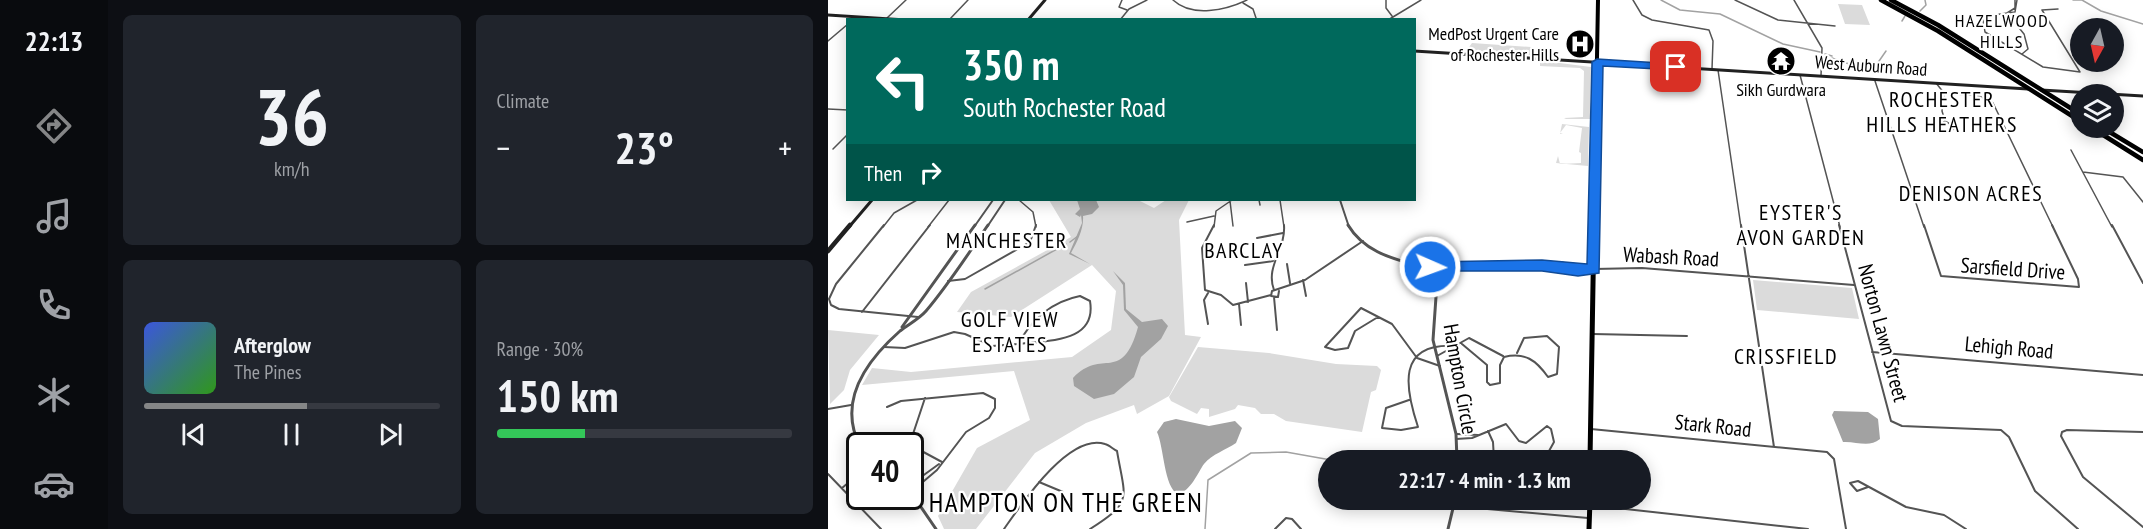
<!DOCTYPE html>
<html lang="en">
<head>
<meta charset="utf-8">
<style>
	body { margin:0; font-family:"PT Sans Narrow",sans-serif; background:#20242c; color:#f1f3f6; height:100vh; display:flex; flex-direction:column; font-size:22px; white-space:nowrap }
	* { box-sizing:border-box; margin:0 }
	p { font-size:20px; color:#9ea1a6 }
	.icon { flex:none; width:33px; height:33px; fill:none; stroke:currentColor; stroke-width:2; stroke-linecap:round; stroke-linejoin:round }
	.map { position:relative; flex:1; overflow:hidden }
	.side { display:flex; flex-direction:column; gap:15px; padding:15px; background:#0d0f14; width:720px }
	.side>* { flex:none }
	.hud { position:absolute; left:18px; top:18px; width:570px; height:183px; border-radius:0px; box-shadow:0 3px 15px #0003; background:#00695c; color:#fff; overflow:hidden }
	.needle { width:39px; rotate:188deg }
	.controls { position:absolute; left:1242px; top:18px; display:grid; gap:12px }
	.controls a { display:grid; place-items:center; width:54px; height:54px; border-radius:50%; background:#171b24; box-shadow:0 3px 15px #0003; font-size:30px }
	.speed { position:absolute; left:18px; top:432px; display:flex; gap:12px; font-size:30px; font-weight:700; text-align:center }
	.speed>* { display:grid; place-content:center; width:78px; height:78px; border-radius:50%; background:#171b24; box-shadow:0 3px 15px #0003; line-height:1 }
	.speed .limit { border:3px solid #111; border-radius:9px; background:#fff; color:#111 }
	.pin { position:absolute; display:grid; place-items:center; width:51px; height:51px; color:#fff; margin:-26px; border-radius:12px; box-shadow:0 3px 9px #0006 }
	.me { position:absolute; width:66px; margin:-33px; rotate:92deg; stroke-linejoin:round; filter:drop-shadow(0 0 4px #0008) }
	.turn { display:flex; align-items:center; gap:21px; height:126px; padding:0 18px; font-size:27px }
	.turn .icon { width:78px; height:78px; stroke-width:2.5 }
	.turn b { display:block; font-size:42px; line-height:51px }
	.then { display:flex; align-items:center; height:57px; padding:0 18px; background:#0003; gap:12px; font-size:22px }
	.big { font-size:45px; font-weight:700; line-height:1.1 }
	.side .widget { flex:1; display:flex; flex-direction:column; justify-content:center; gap:9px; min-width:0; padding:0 21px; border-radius:9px; background:#20242c }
	.side .dial { align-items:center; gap:0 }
	.dial b { font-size:78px; line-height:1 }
	.song { display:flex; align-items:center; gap:18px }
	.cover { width:72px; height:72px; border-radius:9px; background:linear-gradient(135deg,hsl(230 70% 55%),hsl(110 70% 35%)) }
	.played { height:6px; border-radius:3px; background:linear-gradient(90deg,#858687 55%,#363941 55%) }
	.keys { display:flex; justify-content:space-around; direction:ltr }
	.heat { display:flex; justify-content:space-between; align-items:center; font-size:33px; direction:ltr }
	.charge { height:9px; border-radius:4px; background:linear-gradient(90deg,#34c759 30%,#363941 0) }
	.side .tiles { flex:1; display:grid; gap:15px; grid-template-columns:repeat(2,1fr) }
	.trip { position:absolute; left:490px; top:450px; width:333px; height:60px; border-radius:30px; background:#171b24; box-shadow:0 3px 15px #0003; font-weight:700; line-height:60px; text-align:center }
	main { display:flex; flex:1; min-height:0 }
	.tab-bar { display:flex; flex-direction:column; width:108px; justify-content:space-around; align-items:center; background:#090b0e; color:#9ea1a6 }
	.tab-bar .icon { width:42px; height:42px }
	.tab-bar .selected { color:#858687 }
	.tab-bar b { font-size:27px; color:#f1f3f6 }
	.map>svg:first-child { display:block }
</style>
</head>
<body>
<main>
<nav class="tab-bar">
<b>22:13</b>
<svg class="icon selected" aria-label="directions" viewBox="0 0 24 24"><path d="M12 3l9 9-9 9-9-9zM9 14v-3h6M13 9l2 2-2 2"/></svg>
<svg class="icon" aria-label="music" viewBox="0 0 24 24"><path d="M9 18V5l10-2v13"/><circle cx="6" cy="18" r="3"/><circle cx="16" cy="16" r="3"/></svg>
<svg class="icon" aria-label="phone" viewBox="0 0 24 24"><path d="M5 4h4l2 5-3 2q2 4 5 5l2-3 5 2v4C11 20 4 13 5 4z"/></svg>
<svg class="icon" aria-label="climate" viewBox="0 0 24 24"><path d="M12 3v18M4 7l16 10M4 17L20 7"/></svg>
<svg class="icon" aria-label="car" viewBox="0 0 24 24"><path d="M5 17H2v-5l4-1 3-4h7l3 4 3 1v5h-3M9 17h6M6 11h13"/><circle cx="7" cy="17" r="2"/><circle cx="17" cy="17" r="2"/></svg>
</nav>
<section class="side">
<div class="tiles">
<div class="widget dial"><b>36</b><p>km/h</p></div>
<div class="widget"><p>Climate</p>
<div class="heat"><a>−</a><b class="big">23°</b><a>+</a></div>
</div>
<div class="widget">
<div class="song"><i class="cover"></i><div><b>Afterglow</b><p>The Pines</p></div></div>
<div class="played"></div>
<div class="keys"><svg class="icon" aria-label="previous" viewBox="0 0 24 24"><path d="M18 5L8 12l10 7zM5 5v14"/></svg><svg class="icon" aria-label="pause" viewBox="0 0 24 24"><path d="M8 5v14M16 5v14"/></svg><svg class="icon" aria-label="next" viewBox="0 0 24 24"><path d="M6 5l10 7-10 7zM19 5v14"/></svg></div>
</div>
<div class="widget"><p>Range · 30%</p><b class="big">150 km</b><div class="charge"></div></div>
</div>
</section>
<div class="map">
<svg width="1315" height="529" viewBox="0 0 1315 529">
	<rect width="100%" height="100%" fill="#fff"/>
	<path fill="#dbdbdb" d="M1010,4l24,1 8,20 -25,-1z
		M644,43l59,4 4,3 -5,5 -60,-3 -3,-2z
		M716,61l47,6 -1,52h-24l-2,-1 19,-1 1,-46 -4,-3 -40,-2v-4z
		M734,124l27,3 -1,39 -32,-3 2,-7 2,8 21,-1v-10l-2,-1 3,-24 -16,-3 -6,8 3,1h-3z
		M221,200h89l16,8 12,-8h23l-10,20 6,115 16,2 -32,59 -32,18 -3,-9 -48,18 -51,30 -59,76h-32l-6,-13 39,-68 53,-28 -16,-49 -152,14 10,-17 39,4 161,-15 39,-27 5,-39 -24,-26 -81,52 -54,-5 14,-20 100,-55z
		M925,280l99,8 7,31 -102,-9z
		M0,330l51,5 -29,35 -6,20 -14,14z
		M370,347l71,6 67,11 41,2 4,4 -5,20 -5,2 -9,40 -76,-11 -12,-7h-13l-6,-6 -17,-3 -3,4 -26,8v-8l-8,-1 -4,6 -26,-13 -2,-4z"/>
	<path fill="#a2a2a2" d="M249,200h19l3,7 -7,7 -9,2c1,13 -6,26 -12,37l19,11 -21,-10 13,-31 -1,-8 -1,2 -5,-3 5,-5z
		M285,271l12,12 1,26 16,13 20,-3 6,7 -7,13 -20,18 -7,20 -20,17 -20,5 -20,-13 -1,-8c29,-31 49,7 65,-51l-14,-17 -1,-25z
		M1006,411l34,1 10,7 2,20c-11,9 -24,2 -37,3l-11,-27z
		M348,419l33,7 26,-5 7,7 -6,15c-10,7 -24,11 -32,21 -6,8 -13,27 -26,30 -14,-6 -14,-47 -21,-62l7,-10z"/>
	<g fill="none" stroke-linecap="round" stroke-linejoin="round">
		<path stroke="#a2a2a2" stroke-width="1.5" d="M833,0l19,10 40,4 63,30 37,8
			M1245,0h8
			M1254,0l19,11 42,13
			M1092,11l6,-6 -1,-5
			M1074,21l3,-5
			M997,54l7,2
			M1004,58l17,6h28l9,-13
			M242,242l8,-6
			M157,289l81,-45
			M377,529l3,-49 43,-27 35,-1 45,8"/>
		<path stroke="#545454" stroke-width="1.5" d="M294,0l-3,7 8,3
			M345,0c19,18 53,10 74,0
			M558,0v8l6,8
			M805,0l9,15 10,5 57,10 4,11 -1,28
			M907,0l43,20 57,6
			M966,0l28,48 -1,28
			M1189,0l-2,12 -22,3 -10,5 2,12 58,35 37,5 -38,-62 16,-1
			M415,3l10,6 3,9
			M1179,13l17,21 4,15 -6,5
			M1179,13l8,-5v-8
			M59,18l19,-18
			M121,20l19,-20
			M292,20l9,-11 18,-9
			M560,20l33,-20
			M0,41l20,-17
			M890,70l23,157
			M972,75l40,152
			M1047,81l49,146
			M1108,83l8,10 35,3 14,7 60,124
			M1116,93l-2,18 3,10
			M0,109l20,1
			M1117,121l13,8 -15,1 -6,-4z
			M5,149l15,-15
			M1243,150l41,77
			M1255,172l40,5 20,25
			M191,200l14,12 3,15
			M431,200l1,5
			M452,200l4,27
			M402,201l3,25
			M359,222l27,-6
			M55,227l11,-14 23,-13
			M100,227l21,-27
			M386,227l2,-16 16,-11"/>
		<path stroke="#545454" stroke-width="2" d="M56,225l-48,59 -7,15 2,6 8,4 79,8
			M386,225l-12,23 3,42 16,5 12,10 38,-10
			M913,225l33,222
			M1011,225l52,196 11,5 99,4 8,7 26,54 43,38
			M1096,225l17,51 138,11 -1,-8 -26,-54
			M1284,225l31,58
			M429,238l26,-5
			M459,264l3,19
			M417,265l28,-4
			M766,269l48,-1 212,17
			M475,280l3,16
			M120,281l17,-2 65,-37 6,-17
			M418,283l2,19
			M446,290c-9,-24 12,-40 10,-65
			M451,291l-1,6 -7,-1 1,-5 33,-11 58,-39
			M380,293l-4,7 4,24
			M252,296l10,5c7,42 -42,39 -71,43 11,-25 35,-43 61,-48z
			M446,297l3,33
			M411,304l2,21
			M34,312l68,-87
			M550,317l-23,14 -7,17 -13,2 -10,-3 36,-39 31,16 25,34 23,8
			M765,334l94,2
			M634,344l25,21v17l3,3 10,-2v-18l4,-8c21,-5 32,3 44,20l9,-3 2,-27 -12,-11 -23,2 -7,15
			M56,347l21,1 49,-16 11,2 27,12 27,-2
			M1044,352l271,23
			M609,356l32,-18 34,18
			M97,398l-14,42 5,8 26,14
			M581,400l-23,8 -4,20 19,2 17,-3c-13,-39 -22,-85 38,-81
			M59,407l14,-6 82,-8 12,6v9l-6,10 -23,14 -29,38 -26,22
			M0,409l23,-4
			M763,429l236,23 7,7 12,70
			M660,431l5,11 1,18
			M1315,432l-76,-2 -5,2 -1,4 22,41 60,50
			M629,434l21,1
			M628,439l16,-1 34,-14 13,17 7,2 21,-17 4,3 3,13 -10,18
			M0,474l53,55
			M211,482l24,10
			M82,485l29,-21
			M1040,487l-11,4 -7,-8 8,-2 48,26 38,8 22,14
			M14,488l18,-15
			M659,500l102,5 219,24
			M626,506l134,12
			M176,529c17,-24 65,-97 101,-85 4,1 8,5 12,7 8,48 17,50 -27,78
			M447,529l11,-11 6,1 9,10"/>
		<path stroke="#545454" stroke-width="2" d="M512,200l9,27
			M146,227l19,-27
			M159,227l18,-27"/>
		<path stroke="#545454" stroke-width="3" d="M520,225c15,25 41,33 68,40l176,4
			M716,265l18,-2 31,6
			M610,268l-5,72 23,94 1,26
			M74,327l73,-102
			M32,446c-23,-45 6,-85 40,-115 9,-7 19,-12 26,-20 23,-27 42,-57 62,-86
			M82,491l26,38
			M620,529l7,-29"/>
		<path stroke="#212121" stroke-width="3" d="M0,15l78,5
			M200,20l17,-20
			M586,51l614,38
			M1213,90l102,6
			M21,227l23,-27"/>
		<path stroke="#212121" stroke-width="4.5" d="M0,251l22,-26"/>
		<path stroke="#000" stroke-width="4" d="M766,227l4,-227"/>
		<path stroke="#000" stroke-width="5" d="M762,460l4,-235
			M761,529l1,-29"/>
		<path stroke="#000" stroke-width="4.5" d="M1053,0l57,31 142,90
			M1063,0l47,25 142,89
			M1264,128l51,32
			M1275,128l40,24"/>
	</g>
	<path fill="#1a73e8" stroke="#114b97" stroke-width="1.5" d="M769,59l79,5 5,3 -5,3 -73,-4 -4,207 -21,3 -36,-5h-117v-7l5,-2 112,-2 45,4 5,-202z"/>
	<defs>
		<g id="hospital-disc" transform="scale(1.5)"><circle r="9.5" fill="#000" stroke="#fff"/><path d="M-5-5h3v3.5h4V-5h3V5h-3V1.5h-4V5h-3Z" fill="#fff"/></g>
		<g id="temple-disc" transform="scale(1.5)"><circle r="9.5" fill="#000" stroke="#fff"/><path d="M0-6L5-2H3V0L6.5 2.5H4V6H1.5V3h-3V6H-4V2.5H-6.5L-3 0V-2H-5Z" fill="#fff"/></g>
	</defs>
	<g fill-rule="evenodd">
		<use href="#hospital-disc" x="752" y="44"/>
		<use href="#temple-disc" x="953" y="61"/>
	</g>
	<g text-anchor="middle" stroke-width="4.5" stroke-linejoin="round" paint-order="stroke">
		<g font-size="18" letter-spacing="1.5" fill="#000" stroke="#fff">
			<text x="1174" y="27">HAZELWOOD<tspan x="1174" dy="21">HILLS</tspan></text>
		</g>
		<g font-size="18" fill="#000" stroke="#fff" text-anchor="end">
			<text x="731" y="40">MedPost Urgent Care<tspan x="731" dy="21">of Rochester Hills</tspan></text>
			<text x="953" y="96" text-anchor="middle">Sikh Gurdwara</text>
		</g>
		<g font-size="18" fill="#000" stroke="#fff">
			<text transform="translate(1043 66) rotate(4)" y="6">West Auburn Road</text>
		</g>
		<g font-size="21" fill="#000" stroke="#fff">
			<text transform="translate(843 257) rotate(3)" y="7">Wabash Road</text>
			<text transform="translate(1185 269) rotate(4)" y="7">Sarsfield Drive</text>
			<text transform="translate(1055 333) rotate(75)" y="7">Norton Lawn Street</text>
			<text transform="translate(1181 348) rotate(5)" y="7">Lehigh Road</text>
			<text transform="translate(632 379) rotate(80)" y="7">Hampton Circle</text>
			<text transform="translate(885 426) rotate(6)" y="7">Stark Road</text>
		</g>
		<g font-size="22" letter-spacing="1.5" fill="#000" stroke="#fff">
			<text x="1114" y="107">ROCHESTER<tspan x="1114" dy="25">HILLS HEATHERS</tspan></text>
			<text x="1143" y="201">DENISON ACRES</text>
			<text x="973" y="220">EYSTER'S<tspan x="973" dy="25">AVON GARDEN</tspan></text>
			<text x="179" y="248">MANCHESTER</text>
			<text x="416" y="258">BARCLAY</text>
			<text x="182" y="327">GOLF VIEW<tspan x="182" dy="25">ESTATES</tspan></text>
			<text x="958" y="364">CRISSFIELD</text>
		</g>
		<g font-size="27" letter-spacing="1.5" fill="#000" stroke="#fff">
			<text x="238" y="512">HAMPTON ON THE GREEN</text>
		</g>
	</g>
</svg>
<div class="controls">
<a><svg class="needle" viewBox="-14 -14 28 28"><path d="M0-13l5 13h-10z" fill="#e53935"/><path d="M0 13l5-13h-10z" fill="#9ea1a6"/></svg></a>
<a><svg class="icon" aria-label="layers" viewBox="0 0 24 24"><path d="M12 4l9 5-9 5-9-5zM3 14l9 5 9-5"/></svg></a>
</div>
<div class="speed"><div class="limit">40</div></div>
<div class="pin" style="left:848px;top:67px;background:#d93025"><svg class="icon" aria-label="arrive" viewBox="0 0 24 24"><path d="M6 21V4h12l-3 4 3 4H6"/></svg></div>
<svg class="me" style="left:602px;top:267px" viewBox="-20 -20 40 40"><circle r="17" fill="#1a73e8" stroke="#fff" stroke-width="3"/><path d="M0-11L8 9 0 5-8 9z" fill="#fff"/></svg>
<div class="trip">22:17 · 4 min · 1.3 km</div>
<div class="hud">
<div class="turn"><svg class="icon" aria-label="left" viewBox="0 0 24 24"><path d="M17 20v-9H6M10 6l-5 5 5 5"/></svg><div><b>350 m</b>South Rochester Road</div></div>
<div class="then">Then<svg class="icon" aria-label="right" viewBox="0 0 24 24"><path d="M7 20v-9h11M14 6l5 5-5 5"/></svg></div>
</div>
</div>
</main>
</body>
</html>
